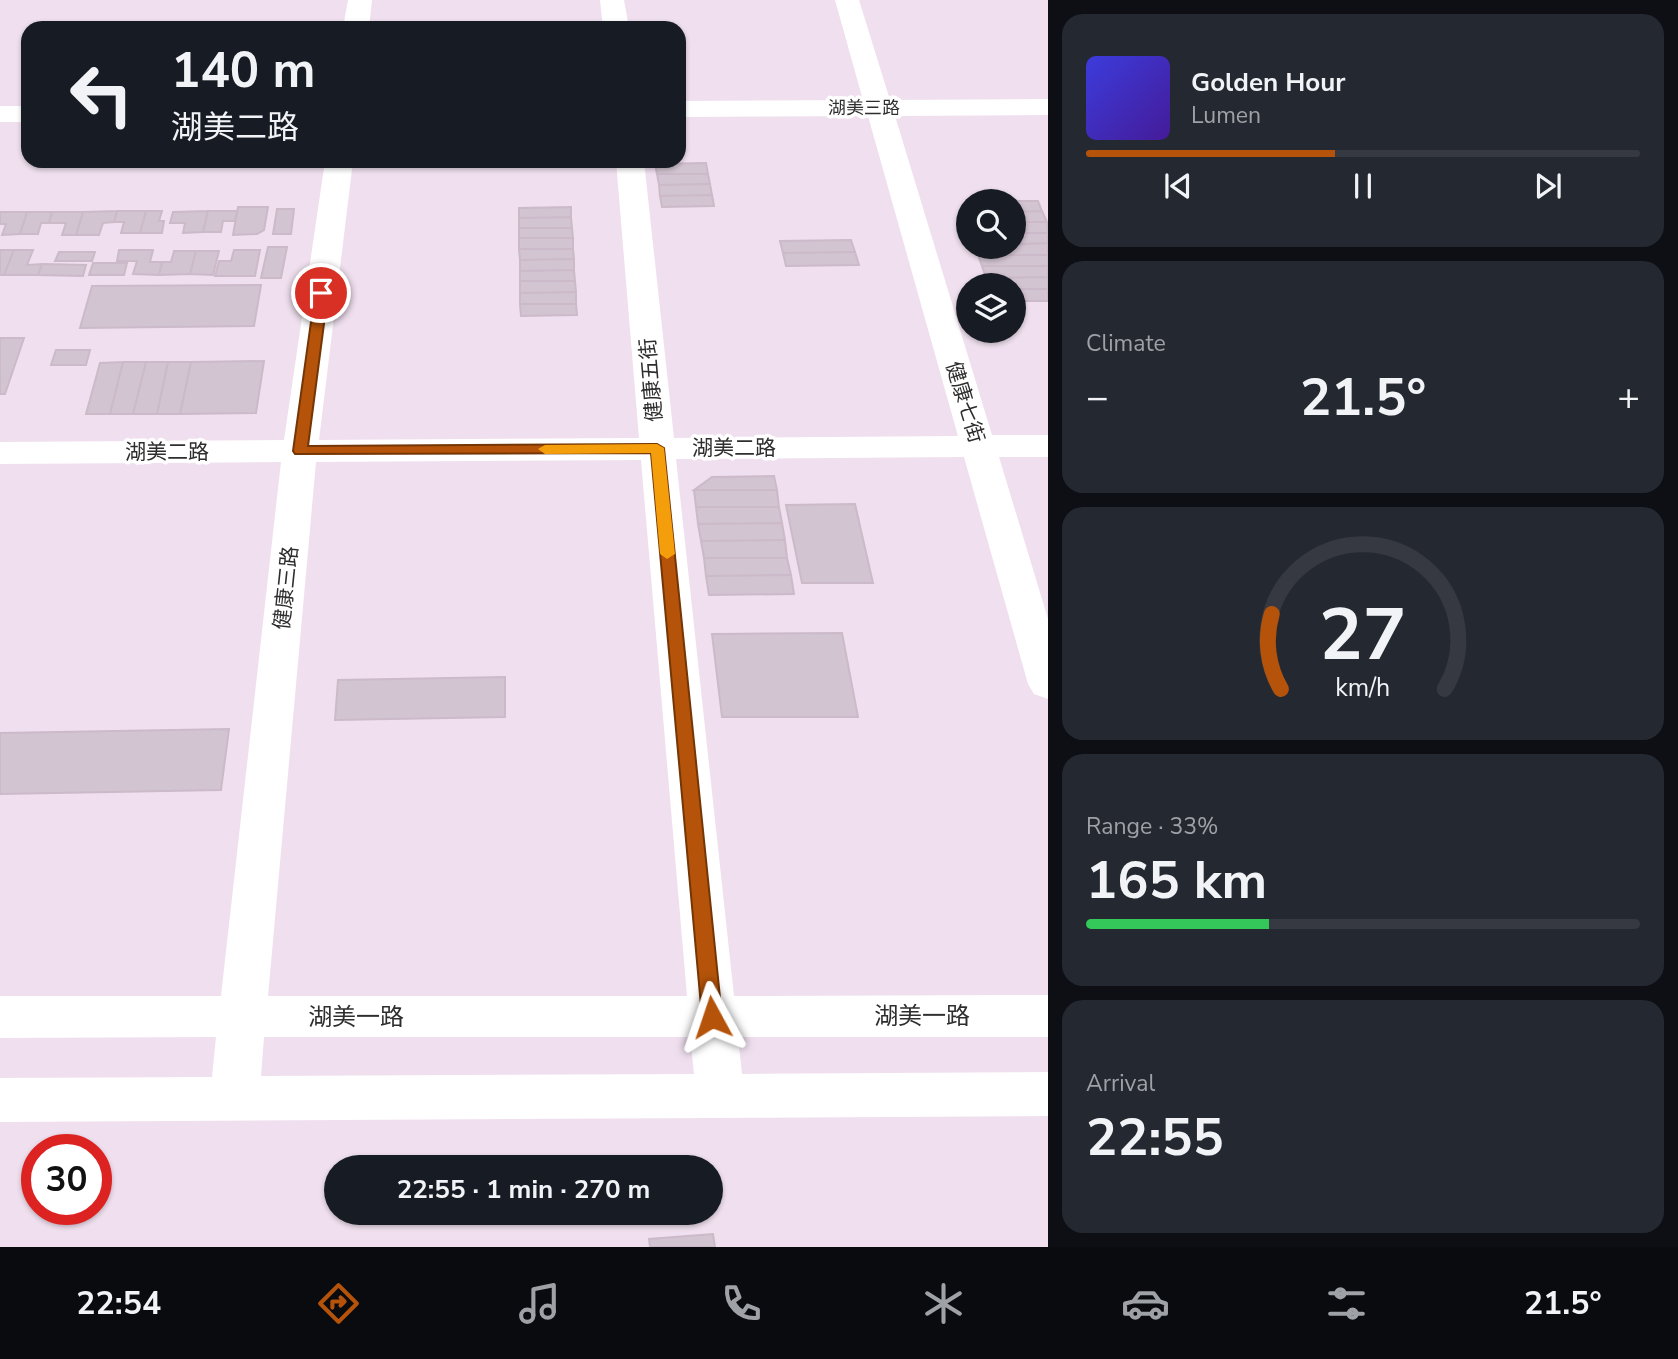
<!DOCTYPE html>
<html lang="en">
<head>
<meta charset="utf-8">
<style>
	body { margin:0; font-family:"Nunito Sans","Noto Sans TC",sans-serif; background:#242831; color:#f1f3f6; height:100vh; display:flex; flex-direction:column; font-size:26px; white-space:nowrap }
	* { box-sizing:border-box; margin:0 }
	p { font-size:23px; color:#9ea1a6 }
	.icon { flex:none; width:38px; height:38px; fill:none; stroke:currentColor; stroke-width:2; stroke-linecap:round; stroke-linejoin:round }
	.map { position:relative; flex:1; overflow:hidden }
	.sheet { display:flex; flex-direction:column; gap:14px; padding:14px; background:#0d0f14; width:630px }
	.sheet>* { flex:none }
	.guide { position:absolute; left:21px; top:21px; width:665px; height:147px; border-radius:21px; box-shadow:0 2px 5px #0004; background:#171b24; color:#f1f3f6; overflow:hidden }
	.fabs { position:absolute; left:956px; top:189px; display:grid; gap:14px }
	.fabs a { display:grid; place-items:center; width:70px; height:70px; border-radius:50%; background:#171b24; box-shadow:0 2px 5px #0004; font-size:35px }
	.speed { position:absolute; left:21px; top:1134px; display:flex; gap:14px; font-size:35px; font-weight:700; text-align:center }
	.speed>* { display:grid; place-content:center; width:91px; height:91px; border-radius:50%; background:#171b24; box-shadow:0 2px 5px #0004; line-height:1 }
	.speed .limit { border:10px solid #d22; background:#fff; color:#111 }
	.pin { position:absolute; display:grid; place-items:center; width:60px; height:60px; color:#fff; margin:-30px; border:4px solid #fff; border-radius:50%; box-shadow:0 2px 7px #0007 }
	.me { position:absolute; width:77px; margin:-38px; rotate:355deg; stroke-linejoin:round; filter:drop-shadow(0 0 5px #0008) }
	.turn { display:flex; align-items:center; gap:24px; height:147px; padding:0 35px; font-size:32px }
	.turn .icon { width:91px; height:91px; stroke-width:2.5 }
	.turn b { display:block; font-size:49px; line-height:60px }
	.big { font-size:52px; font-weight:700; line-height:1.1 }
	.sheet .widget { flex:1; display:flex; flex-direction:column; justify-content:center; gap:10px; min-width:0; padding:0 24px; border-radius:21px; background:#242831 }
	.sheet .dial { align-items:center; gap:0 }
	.dial svg { height:182px; overflow:visible; fill:none; stroke:#363941; stroke-width:7; stroke-linecap:round; text-anchor:middle }
	.dial text { fill:#f1f3f6; stroke:none }
	.song { display:flex; align-items:center; gap:21px }
	.cover { width:84px; height:84px; border-radius:10px; background:linear-gradient(135deg,hsl(240 70% 55%),hsl(260 70% 35%)) }
	.played { height:7px; border-radius:4px; background:linear-gradient(90deg,#b45309 45%,#363941 45%) }
	.keys { display:flex; justify-content:space-around; direction:ltr }
	.heat { display:flex; justify-content:space-between; align-items:center; font-size:38px; direction:ltr }
	.charge { height:10px; border-radius:5px; background:linear-gradient(90deg,#34c759 33%,#363941 0) }
	.trip { position:absolute; left:324px; top:1155px; width:399px; height:70px; border-radius:35px; background:#171b24; box-shadow:0 2px 5px #0004; font-weight:700; line-height:70px; text-align:center }
	.tab-bar { display:flex; height:112px; justify-content:space-around; align-items:center; background:#090b0e; color:#9ea1a6 }
	.tab-bar .icon { width:49px; height:49px }
	.tab-bar .selected { color:#b45309 }
	.tab-bar b { font-size:32px; color:#f1f3f6 }
	main { display:flex; flex:1; min-height:0 }
	.map>svg:first-child { display:block }
</style>
</head>
<body>
<main>
<div class="map">
<svg width="1048" height="1247" viewBox="0 0 1048 1247">
	<rect width="100%" height="100%" fill="#f0e0ef"/>
	<path fill="#d2c4d1" stroke="#ccb9ca" stroke-width="2" d="M706,163l2,11h-51l-2,-10z
		M657,174h51l2,10 -51,1z
		M710,184l2,11 -52,1 -1,-11z
		M712,195l2,11 -52,1 -2,-11z
		M1013,201h25l4,10 -29,1z
		M238,207h30l-4,23 -7,4 -24,1z
		M571,207v10l-52,1v-10z
		M277,209h17l-3,25h-18z
		M117,211h29l-6,22h-19l3,-11h-10z
		M117,211l-3,11 -11,1 -4,12h-23l7,-23z
		M146,211h16l-3,10h5l-2,12h-22z
		M208,211h29l-2,10h-12l-2,11h-18z
		M208,211l-5,21 -20,1 2,-10h-15l3,-11z
		M1042,211l5,11h-34v-10z
		M0,212h27l-7,22 -18,1 4,-11h-6z
		M27,212h25l-3,11h-8l-3,11h-18z
		M52,212h31l-7,23h-14l4,-12h-17z
		M571,217l1,11h-53v-10z
		M1013,222h34l1,11h-35z
		M519,228h53l1,10h-54z
		M1013,233h35v10l-35,1z
		M519,238h54v11h-54z
		M851,240l4,12 -72,1 -3,-12z
		M1048,243v12h-70l-3,-8z
		M268,247h19l-6,31h-20z
		M519,249h54l1,10 -54,1z
		M0,250h14l-10,25h-4z
		M14,250h19l-6,15 15,-1 -4,11h-34z
		M119,250h34l-3,12h12l-3,13 -26,-1 4,-13h-20z
		M234,250h26l-5,26h-40l4,-15h12z
		M174,251h22l-6,23 -31,1 3,-13h9z
		M196,251h23l-6,24 -23,-1z
		M59,252h36l-3,9h-37z
		M855,252l4,13 -73,1 -3,-13z
		M978,255h70v11h-66z
		M574,259v11l-54,1v-11z
		M93,263h34l-3,12h-35z
		M42,264l44,1 -3,11 -45,-1z
		M982,266h66v11l-62,1z
		M574,270l1,11h-55v-10z
		M1048,277v12h-35v-4h-24l-3,-7z
		M520,281h55l1,11 -56,1z
		M261,285l-7,41 -174,2 12,-42z
		M1013,289h35v12h-35z
		M576,292v12h-56v-11z
		M520,304h56l1,11 -56,1z
		M0,338h24l-19,56h-5z
		M56,350h34l-4,15h-35z
		M264,361l-8,52 -76,1 11,-52z
		M123,362h23l-13,52h-23z
		M123,362l-13,52h-24l14,-51z
		M146,362h22l-11,52h-24z
		M168,362h23l-11,52h-23z
		M774,476l3,14h-83l18,-13z
		M694,490h83l2,17h-83z
		M855,504l18,79h-71l-16,-78z
		M696,507h83l3,16 -84,1z
		M782,523l3,17 -84,1 -3,-17z
		M785,540l2,18h-83l-3,-17z
		M704,558h83l4,17 -85,1z
		M791,575l3,19 -85,1 -3,-19z
		M842,633l16,84h-136l-10,-83z
		M505,677v40l-170,3 3,-40z
		M229,729l-8,61 -221,4v-61z
		M713,1234l2,13h-65l-1,-8z"/>
	<g fill="none" stroke-linecap="round" stroke-linejoin="round">
		<path fill="#fff" fill-rule="evenodd" d="M348,0h24l-3,28h-26z
			M600,0h24l5,28h-26z
			M835,0h24l31,100 158,-1v16l-153,1 97,319h56v22h-49l49,162v80l-14,-5 -6,-10 -64,-227 -288,2 58,537 314,-1v42h-310l4,37 306,-2v44l-1048,6v-44l212,-1 4,-40 -216,1v-42h221l60,-534 -281,2v-22l284,-2 41,-279h28l-34,279 320,-2 -23,-277h28l30,277 284,-2 -90,-320 -189,1v-16l184,-1zM641,460l46,536h-419l48,-534zM264,1037h426l4,37 -433,2z
			M0,106h28v16h-28z"/>
	</g>
	<path fill="#b45309" stroke="#753606" stroke-width="2" d="M321,289l7,4 -20,153 349,-2 7,4 58,569 -3,6 -7,2 -7,-2 -3,-6 -51,-564 -356,1 -2,-3 22,-158z"/>
	<path fill="#f59e0b" d="M657,444l7,4 11,106 -8,5 -7,-5 -9,-101 -106,1 -7,-5 7,-4z"/>
	<g text-anchor="middle" stroke-width="7" stroke-linejoin="round" paint-order="stroke">
		<g font-size="18" fill="#2e2e2e" stroke="#fff">
			<text x="864" y="114">湖美三路</text>
		</g>
		<g font-size="21" fill="#2e2e2e" stroke="#fff">
			<text transform="translate(651 380) rotate(-95)" y="7">健康五街</text>
			<text transform="translate(965 402) rotate(73)" y="7">健康七街</text>
			<text x="734" y="455">湖美二路</text>
			<text x="167" y="459">湖美二路</text>
			<text transform="translate(286 588) rotate(-84)" y="7">健康三路</text>
		</g>
		<g font-size="24" fill="#2e2e2e" stroke="#fff">
			<text x="922" y="1024">湖美一路</text>
			<text x="356" y="1025">湖美一路</text>
		</g>
	</g>
</svg>
<div class="fabs">
<a><svg class="icon" aria-label="search" viewBox="0 0 24 24"><circle cx="10" cy="10" r="6"/><path d="M15 15l6 6"/></svg></a>
<a><svg class="icon" aria-label="layers" viewBox="0 0 24 24"><path d="M12 4l9 5-9 5-9-5zM3 14l9 5 9-5"/></svg></a>
</div>
<div class="speed"><div class="limit">30</div></div>
<div class="pin" style="left:321px;top:293px;background:#d93025"><svg class="icon" aria-label="arrive" viewBox="0 0 24 24"><path d="M6 21V4h12l-3 4 3 4H6"/></svg></div>
<svg class="me" style="left:712px;top:1017px" viewBox="-20 -20 40 40"><path d="M0-17L14 15 0 8-14 15z" fill="#b45309" stroke="#fff" stroke-width="4"/></svg>
<div class="trip">22:55 · 1 min · 270 m</div>
<div class="guide">
<div class="turn"><svg class="icon" aria-label="left" viewBox="0 0 24 24"><path d="M17 20v-9H6M10 6l-5 5 5 5"/></svg><div><b>140 m</b>湖美二路</div></div>
</div>
</div>
<section class="sheet">
<div class="widget">
<div class="song"><i class="cover"></i><div><b>Golden Hour</b><p>Lumen</p></div></div>
<div class="played"></div>
<div class="keys"><svg class="icon" aria-label="previous" viewBox="0 0 24 24"><path d="M18 5L8 12l10 7zM5 5v14"/></svg><svg class="icon" aria-label="pause" viewBox="0 0 24 24"><path d="M8 5v14M16 5v14"/></svg><svg class="icon" aria-label="next" viewBox="0 0 24 24"><path d="M6 5l10 7-10 7zM19 5v14"/></svg></div>
</div>
<div class="widget"><p>Climate</p>
<div class="heat"><a>−</a><b class="big">21.5°</b><a>+</a></div>
</div>
<div class="widget dial"><svg viewBox="0 0 100 80">
<path d="M14 69A42 42 0 1 1 86 69"/>
<path d="M14 69A42 42 0 0 1 10 36" stroke="#b45309"/>
<text x="50" y="56" font-size="32" font-weight="700">27</text>
<text x="50" y="72" font-size="11">km/h</text>
</svg></div>
<div class="widget"><p>Range · 33%</p><b class="big">165 km</b><div class="charge"></div></div>
<div class="widget"><p>Arrival</p><b class="big">22:55</b></div>
</section>
</main>
<nav class="tab-bar">
<b>22:54</b>
<svg class="icon selected" aria-label="directions" viewBox="0 0 24 24"><path d="M12 3l9 9-9 9-9-9zM9 14v-3h6M13 9l2 2-2 2"/></svg>
<svg class="icon" aria-label="music" viewBox="0 0 24 24"><path d="M9 18V5l10-2v13"/><circle cx="6" cy="18" r="3"/><circle cx="16" cy="16" r="3"/></svg>
<svg class="icon" aria-label="phone" viewBox="0 0 24 24"><path d="M5 4h4l2 5-3 2q2 4 5 5l2-3 5 2v4C11 20 4 13 5 4z"/></svg>
<svg class="icon" aria-label="climate" viewBox="0 0 24 24"><path d="M12 3v18M4 7l16 10M4 17L20 7"/></svg>
<svg class="icon" aria-label="car" viewBox="0 0 24 24"><path d="M5 17H2v-5l4-1 3-4h7l3 4 3 1v5h-3M9 17h6M6 11h13"/><circle cx="7" cy="17" r="2"/><circle cx="17" cy="17" r="2"/></svg>
<svg class="icon" aria-label="filters" viewBox="0 0 24 24"><path d="M4 7h16M4 17h16"/><circle cx="9" cy="7" r="2"/><circle cx="15" cy="17" r="2"/></svg>
<b>21.5°</b>
</nav>
</body>
</html>
